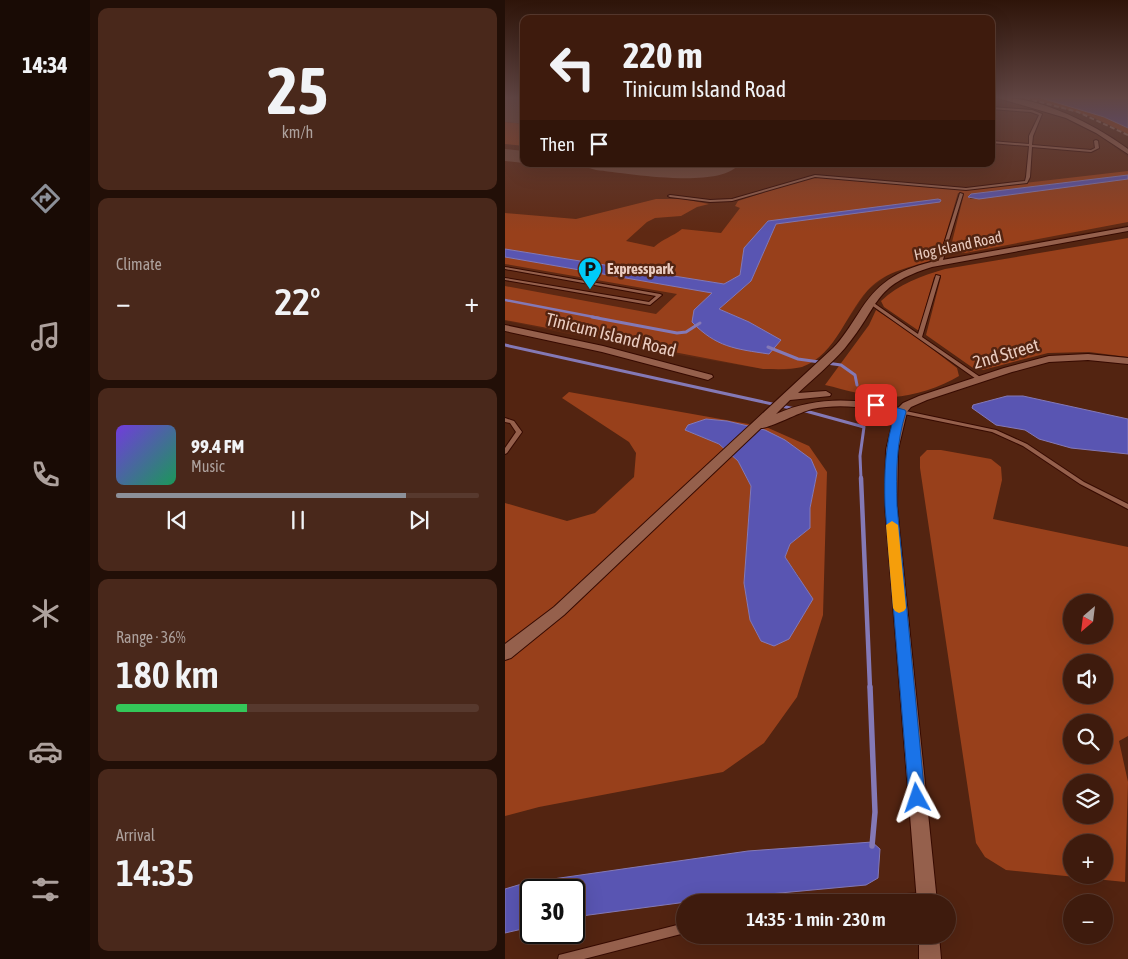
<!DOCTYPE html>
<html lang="en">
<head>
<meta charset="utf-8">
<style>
	body { margin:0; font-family:"Asap Condensed",sans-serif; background:#49281b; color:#f1f3f6; height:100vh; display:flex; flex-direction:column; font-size:19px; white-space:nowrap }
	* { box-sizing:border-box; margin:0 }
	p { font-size:16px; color:#ada19d }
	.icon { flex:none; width:28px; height:28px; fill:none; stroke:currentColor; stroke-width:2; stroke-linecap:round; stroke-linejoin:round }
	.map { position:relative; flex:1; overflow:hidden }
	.details { display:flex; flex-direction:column; gap:8px; padding:8px; background:#220f07; width:415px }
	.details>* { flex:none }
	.guide { position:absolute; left:15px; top:15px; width:475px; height:152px; border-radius:10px; box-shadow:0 5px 20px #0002,0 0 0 1px #57392e; background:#3e1b0d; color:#f1f3f6; overflow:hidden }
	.needle { width:32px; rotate:208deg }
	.tools { position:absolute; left:558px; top:594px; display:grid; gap:10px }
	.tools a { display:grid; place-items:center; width:50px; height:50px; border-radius:50%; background:#3e1b0d; box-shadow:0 5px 20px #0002,0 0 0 1px #57392e; font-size:25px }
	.speed { position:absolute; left:15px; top:879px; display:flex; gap:10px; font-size:25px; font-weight:700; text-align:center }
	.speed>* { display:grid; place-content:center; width:65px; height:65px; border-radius:50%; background:#3e1b0d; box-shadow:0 5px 20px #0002,0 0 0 1px #57392e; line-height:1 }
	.speed .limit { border:2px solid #111; border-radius:8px; background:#fff; color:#111 }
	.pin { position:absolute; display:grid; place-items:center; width:42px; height:42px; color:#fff; margin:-21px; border-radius:10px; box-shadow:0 2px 8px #0006 }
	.me { position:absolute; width:55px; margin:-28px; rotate:355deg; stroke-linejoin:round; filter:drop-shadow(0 0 4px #0008) }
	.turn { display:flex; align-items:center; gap:18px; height:105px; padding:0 20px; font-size:22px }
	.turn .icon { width:65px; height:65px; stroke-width:2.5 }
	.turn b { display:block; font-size:35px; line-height:42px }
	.then { display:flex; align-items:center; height:48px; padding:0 20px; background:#0003; gap:10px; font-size:19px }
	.big { font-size:38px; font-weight:600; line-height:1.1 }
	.details .widget { flex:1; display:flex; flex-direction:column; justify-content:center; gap:8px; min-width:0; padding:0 18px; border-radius:10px; background:#49281b }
	.details .dial { align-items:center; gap:0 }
	.dial b { font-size:65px; line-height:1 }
	.song { display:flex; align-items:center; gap:15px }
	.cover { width:60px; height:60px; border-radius:8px; background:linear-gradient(135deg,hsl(260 70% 55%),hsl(150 70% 35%)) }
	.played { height:5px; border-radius:2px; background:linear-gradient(90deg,#8c9099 80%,#57392e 80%) }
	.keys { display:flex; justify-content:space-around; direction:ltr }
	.heat { display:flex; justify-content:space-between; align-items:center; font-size:28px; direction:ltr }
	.charge { height:8px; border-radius:4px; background:linear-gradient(90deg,#34c759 36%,#57392e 0) }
	.trip { position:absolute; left:171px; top:894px; width:280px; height:50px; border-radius:25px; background:#3e1b0d; box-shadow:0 5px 20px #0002,0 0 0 1px #57392e; font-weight:600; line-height:50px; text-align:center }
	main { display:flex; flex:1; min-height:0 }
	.menu { display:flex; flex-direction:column; width:90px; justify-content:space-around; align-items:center; background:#190b05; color:#ada19d }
	.menu .icon { width:35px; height:35px }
	.menu .active { color:#8c9099 }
	.menu b { font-size:22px; color:#f1f3f6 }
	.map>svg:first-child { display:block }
</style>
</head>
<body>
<main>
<nav class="menu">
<b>14:34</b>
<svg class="icon active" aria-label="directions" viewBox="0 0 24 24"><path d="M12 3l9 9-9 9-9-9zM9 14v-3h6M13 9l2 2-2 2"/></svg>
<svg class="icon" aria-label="music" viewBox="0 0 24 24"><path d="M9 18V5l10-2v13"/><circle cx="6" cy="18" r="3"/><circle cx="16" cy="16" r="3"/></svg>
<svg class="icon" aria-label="phone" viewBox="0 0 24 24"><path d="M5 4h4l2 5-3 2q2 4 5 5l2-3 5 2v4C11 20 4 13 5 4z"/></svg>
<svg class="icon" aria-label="climate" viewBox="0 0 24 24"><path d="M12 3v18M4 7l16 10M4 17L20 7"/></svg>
<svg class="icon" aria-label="car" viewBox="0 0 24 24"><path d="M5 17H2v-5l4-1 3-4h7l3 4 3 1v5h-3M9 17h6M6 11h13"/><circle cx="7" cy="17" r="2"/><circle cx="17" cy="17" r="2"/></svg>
<svg class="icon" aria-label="filters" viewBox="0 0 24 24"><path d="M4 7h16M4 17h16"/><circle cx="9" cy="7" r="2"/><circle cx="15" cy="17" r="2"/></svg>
</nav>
<section class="details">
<div class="widget dial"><b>25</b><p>km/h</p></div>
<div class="widget"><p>Climate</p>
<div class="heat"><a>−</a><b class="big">22°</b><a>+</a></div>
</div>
<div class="widget">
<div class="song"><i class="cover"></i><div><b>99.4 FM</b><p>Music</p></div></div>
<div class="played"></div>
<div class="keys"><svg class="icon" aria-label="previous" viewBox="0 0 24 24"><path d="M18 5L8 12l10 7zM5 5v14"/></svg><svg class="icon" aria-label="pause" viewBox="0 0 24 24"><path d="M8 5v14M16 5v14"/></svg><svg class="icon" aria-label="next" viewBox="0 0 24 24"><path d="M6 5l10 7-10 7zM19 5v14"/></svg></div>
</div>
<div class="widget"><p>Range · 36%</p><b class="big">180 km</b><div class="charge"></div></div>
<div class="widget"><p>Arrival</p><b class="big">14:35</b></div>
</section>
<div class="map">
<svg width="623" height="959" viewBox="0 0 623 959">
	<rect width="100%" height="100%" fill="#532411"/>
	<path fill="#5f2913" d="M0,98h19v66h467v-66l19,3 58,18 31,16 29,22v68l-194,35 -33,10 -13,5 -20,15 -37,54 -12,12 -17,11 -17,3 -35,-3 -124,-21 -121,-25z"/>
	<path fill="#98401b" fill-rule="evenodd" d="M524,98c29,0 73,16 99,30v6l-36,-17z
		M0,122l19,2v22l-19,-2z
		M623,171v4l-157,19 -1,5h3l155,-20v43l-163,31 -15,-3 14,-56 -6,-1 -19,65c-23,8 -48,11 -67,28 -25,23 -35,69 -70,81 -12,3 -27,2 -39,2l-258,-49v-34l151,28 21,-20 -172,-30v-7l208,36 -19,17 86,30 -31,-18 -30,-13 32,-28 25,-57 165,-23 -173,20 -24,27 -4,27 -16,9 -219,-35v-36l71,6 80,-20h27l26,5 -12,3 -16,9 -26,2 -8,4 -21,19 28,6c10,-9 18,-10 28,-18l39,4 19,-25 -5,-2 3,-5 70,-23 16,-1 140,13z
		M623,238v119l-39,-5 -41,1 -65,17 -10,-2 -47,-33 15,-58h-7l-15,54 -35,-24 -3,-6c18,-17 40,-25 64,-32z
		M371,310l34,22 47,36 2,8c-18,11 -45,20 -66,21 -23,1 -46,-7 -68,-12l44,-60z
		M64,392l197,35 43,19 18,26 -4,143 -26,82 -33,46 -41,29 -184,35 -34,9v-313l62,18 28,-8 39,-36 2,-24 -7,-11 -67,-44zM201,419l21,2 38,9 52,43 -7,35v20l-20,16 -5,13 14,20 -38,64 -11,-21 -6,-37 7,-97 -13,-25 -19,-17 -33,-14z
		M422,450h14l50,9 10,8 1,13 -9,39 135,28v189l-9,5 9,41 -3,100 -119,-12 -21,-13 -9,-14 -56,-375v-11zM566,602h33v33h-33zM566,662h33v33h-33zM566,722h33v33h-33zM566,782h33v33h-33zM566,842h33v33h-33z"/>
	<path fill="#5955b2" stroke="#8479b6" d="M536,98h87v30l-24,-11z
		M623,175v4l-149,20 -11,-2 3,-3z
		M433,199l3,1 -1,2 -164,22 -25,57 -32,28 30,13 32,18 -12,14c-34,-5 -53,-7 -77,-32l2,-12 18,-17 -207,-36v-8l219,35 16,-9 4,-27 24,-27z
		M502,396h16l105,23v35l-57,-6 -32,-9 -14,-9 -29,-5 -24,-17 1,-3z
		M201,419l21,2 38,9 20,10 26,19 6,14 -7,35v20l-20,16 -5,13 28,42 -24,40 -15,7 -13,-5 -11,-21 -6,-37 7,-97 -13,-25 -19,-17 -34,-14 3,-5z
		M367,842l8,7 -2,29 -12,7 -172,16 -120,16v-27h-43v37l-26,6v-44l20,-6 223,-32z"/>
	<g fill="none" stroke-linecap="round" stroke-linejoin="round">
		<path stroke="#8479b6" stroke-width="2.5" d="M0,300l94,18"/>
		<path stroke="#8479b6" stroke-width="3" d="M87,317l85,16 9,-1 14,-9
			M0,345l290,64
			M263,347l30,12 43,6 14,10 2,10
			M297,410l62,17 -4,29 1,23"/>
		<path stroke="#8479b6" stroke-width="4.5" d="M356,478l9,210"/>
		<path stroke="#8479b6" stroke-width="5.5" d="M365,687l5,125 -3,34"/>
		<path fill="#784c3b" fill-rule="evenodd" d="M0,149l19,2v12l-19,-2z
			M81,164h60l35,2 58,-2c-18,26 -115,9 -143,6l-7,-2z"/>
		<path fill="#784c3b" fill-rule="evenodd" d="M0,98h19v26l-19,-2z"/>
		<g stroke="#360a00" stroke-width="2">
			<path id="service" d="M486,107l41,3 10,4 -9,22 -1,9 59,5 4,-2 -1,-7 2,-1 2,1 1,7 -8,4 -59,-5 -2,30 -3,6 -61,7 -151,-13 -83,24 -22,1 -40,-5 -2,-1 2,-1 40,5 22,-1 83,-24 151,13 59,-7 1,-4 3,-31 -38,-3v-2l38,3v-8l10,-21 -8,-3 -40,-3z
				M455,193l3,1 -21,69 -4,1v-1z
				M0,267l155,27 2,1 -12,10 -145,-25v-2l144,24 7,-6 -151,-27z
				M431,275l4,1 -18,61 61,42 1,1 -1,1h-4l-112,-79 2,-1h2l47,33z
				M396,410l95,20 31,14 57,38 44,22v5l-48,-25 -57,-38 -31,-14 -93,-19 -1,-1 1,-1z
				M0,418l9,3 8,11 -15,21 -2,1v-6l11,-16 -6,-9 -5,-1z
				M420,893l4,1 1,4 -1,4h-82l1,-4 4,-1z
				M180,923v10l-101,26h-26l1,-4 4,-1z"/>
		</g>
		<g stroke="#360a00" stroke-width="2">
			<path id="minor" d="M396,409l6,3 -9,38 -1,56 40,396h-20l-32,-396 1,-56 9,-38z
				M414,935h20l2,24h-22z"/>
		</g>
		<g stroke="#360a00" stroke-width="2">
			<path id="tertiary" d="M493,98c42,-2 97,27 130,51v5l-32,-21 -30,-15z
				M623,227v4l-196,36c-61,19 -51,38 -87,81 -14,16 -31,30 -47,45l28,-2 5,3 -1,2 -40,4 -14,14c40,-18 80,-16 122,-6l5,-5 16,-7 85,-28 45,-12 39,-2 40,4v6l-40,-4 -39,2 -37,10 -85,28 -16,7 -6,7 -4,1c-29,-7 -59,-12 -89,-6 -12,3 -44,20 -51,19l-197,187 -53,43 -6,2v-16l49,-37 279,-259c10,-10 17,-22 25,-34 19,-31 38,-43 73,-52z
				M0,325l98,21 109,29 1,2 -5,3 -106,-28 -97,-21z"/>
		</g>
		<use href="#service" fill="#95604c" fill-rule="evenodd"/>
		<use href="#minor" fill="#95604c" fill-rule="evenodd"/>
		<use href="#tertiary" fill="#95604c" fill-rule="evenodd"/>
		<path stroke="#9c7565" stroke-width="2" stroke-dasharray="5 2.5" stroke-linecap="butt" d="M520,98l53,14 50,23"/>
	</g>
	<linearGradient id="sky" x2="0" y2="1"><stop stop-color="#2e1409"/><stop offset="0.42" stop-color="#604543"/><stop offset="1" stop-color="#604543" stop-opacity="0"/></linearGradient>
	<rect width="623" height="232" fill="url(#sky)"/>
	<path fill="#1a73e8" stroke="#114b97" d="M371,402l29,8 1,2c-10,31 -10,61 -9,94l28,292 -2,6 -6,2 -6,-2 -2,-6 -24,-292c-1,-32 0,-62 10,-92l-22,-7 -2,-2z"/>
	<path fill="#f59e0b" d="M387,521l6,4 8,83 -2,3 -5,2 -4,-2 -2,-3 -7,-83z"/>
	<defs>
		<g id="parking-pin" transform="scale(1.25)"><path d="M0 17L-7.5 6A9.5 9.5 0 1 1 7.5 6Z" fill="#00cbf9" stroke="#532411"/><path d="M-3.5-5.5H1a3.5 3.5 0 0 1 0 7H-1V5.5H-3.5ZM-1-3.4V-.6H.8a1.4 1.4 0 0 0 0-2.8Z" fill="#111"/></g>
	</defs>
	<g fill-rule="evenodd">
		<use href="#parking-pin" x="85" y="269"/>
	</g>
	<g text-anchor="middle" stroke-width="5" stroke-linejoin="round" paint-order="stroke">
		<g font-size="15" fill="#eaccc0" stroke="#532411">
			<text transform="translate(453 246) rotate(-12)" y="5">Hog Island Road</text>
		</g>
		<g font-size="15" font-weight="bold" fill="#eaccc0" stroke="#532411" text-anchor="start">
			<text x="102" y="274">Expresspark</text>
		</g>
		<g font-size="18" fill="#eaccc0" stroke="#532411">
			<text transform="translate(106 335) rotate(14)" y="6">Tinicum Island Road</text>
			<text transform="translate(501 354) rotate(-16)" y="6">2nd Street</text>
		</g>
	</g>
</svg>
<div class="tools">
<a><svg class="needle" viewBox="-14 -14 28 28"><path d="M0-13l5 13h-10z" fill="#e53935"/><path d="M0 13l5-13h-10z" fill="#ada19d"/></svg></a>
<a><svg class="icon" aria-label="sound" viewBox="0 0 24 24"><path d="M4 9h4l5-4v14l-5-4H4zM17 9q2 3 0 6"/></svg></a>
<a><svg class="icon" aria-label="search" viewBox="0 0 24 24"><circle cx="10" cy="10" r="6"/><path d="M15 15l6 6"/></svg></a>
<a><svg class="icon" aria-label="layers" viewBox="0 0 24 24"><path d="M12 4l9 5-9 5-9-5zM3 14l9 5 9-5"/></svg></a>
<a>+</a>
<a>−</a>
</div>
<div class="speed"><div class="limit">30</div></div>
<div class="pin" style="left:371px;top:405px;background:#d93025"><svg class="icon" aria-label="arrive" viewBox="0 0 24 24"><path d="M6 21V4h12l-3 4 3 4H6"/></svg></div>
<svg class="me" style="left:412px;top:798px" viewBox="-20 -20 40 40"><path d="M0-17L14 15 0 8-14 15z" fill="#1a73e8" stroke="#fff" stroke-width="4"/></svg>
<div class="trip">14:35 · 1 min · 230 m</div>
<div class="guide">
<div class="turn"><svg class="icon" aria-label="left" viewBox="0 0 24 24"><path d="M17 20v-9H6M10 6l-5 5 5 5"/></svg><div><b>220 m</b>Tinicum Island Road</div></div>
<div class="then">Then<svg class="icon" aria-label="arrive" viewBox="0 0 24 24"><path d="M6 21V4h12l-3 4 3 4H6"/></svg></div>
</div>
</div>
</main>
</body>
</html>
